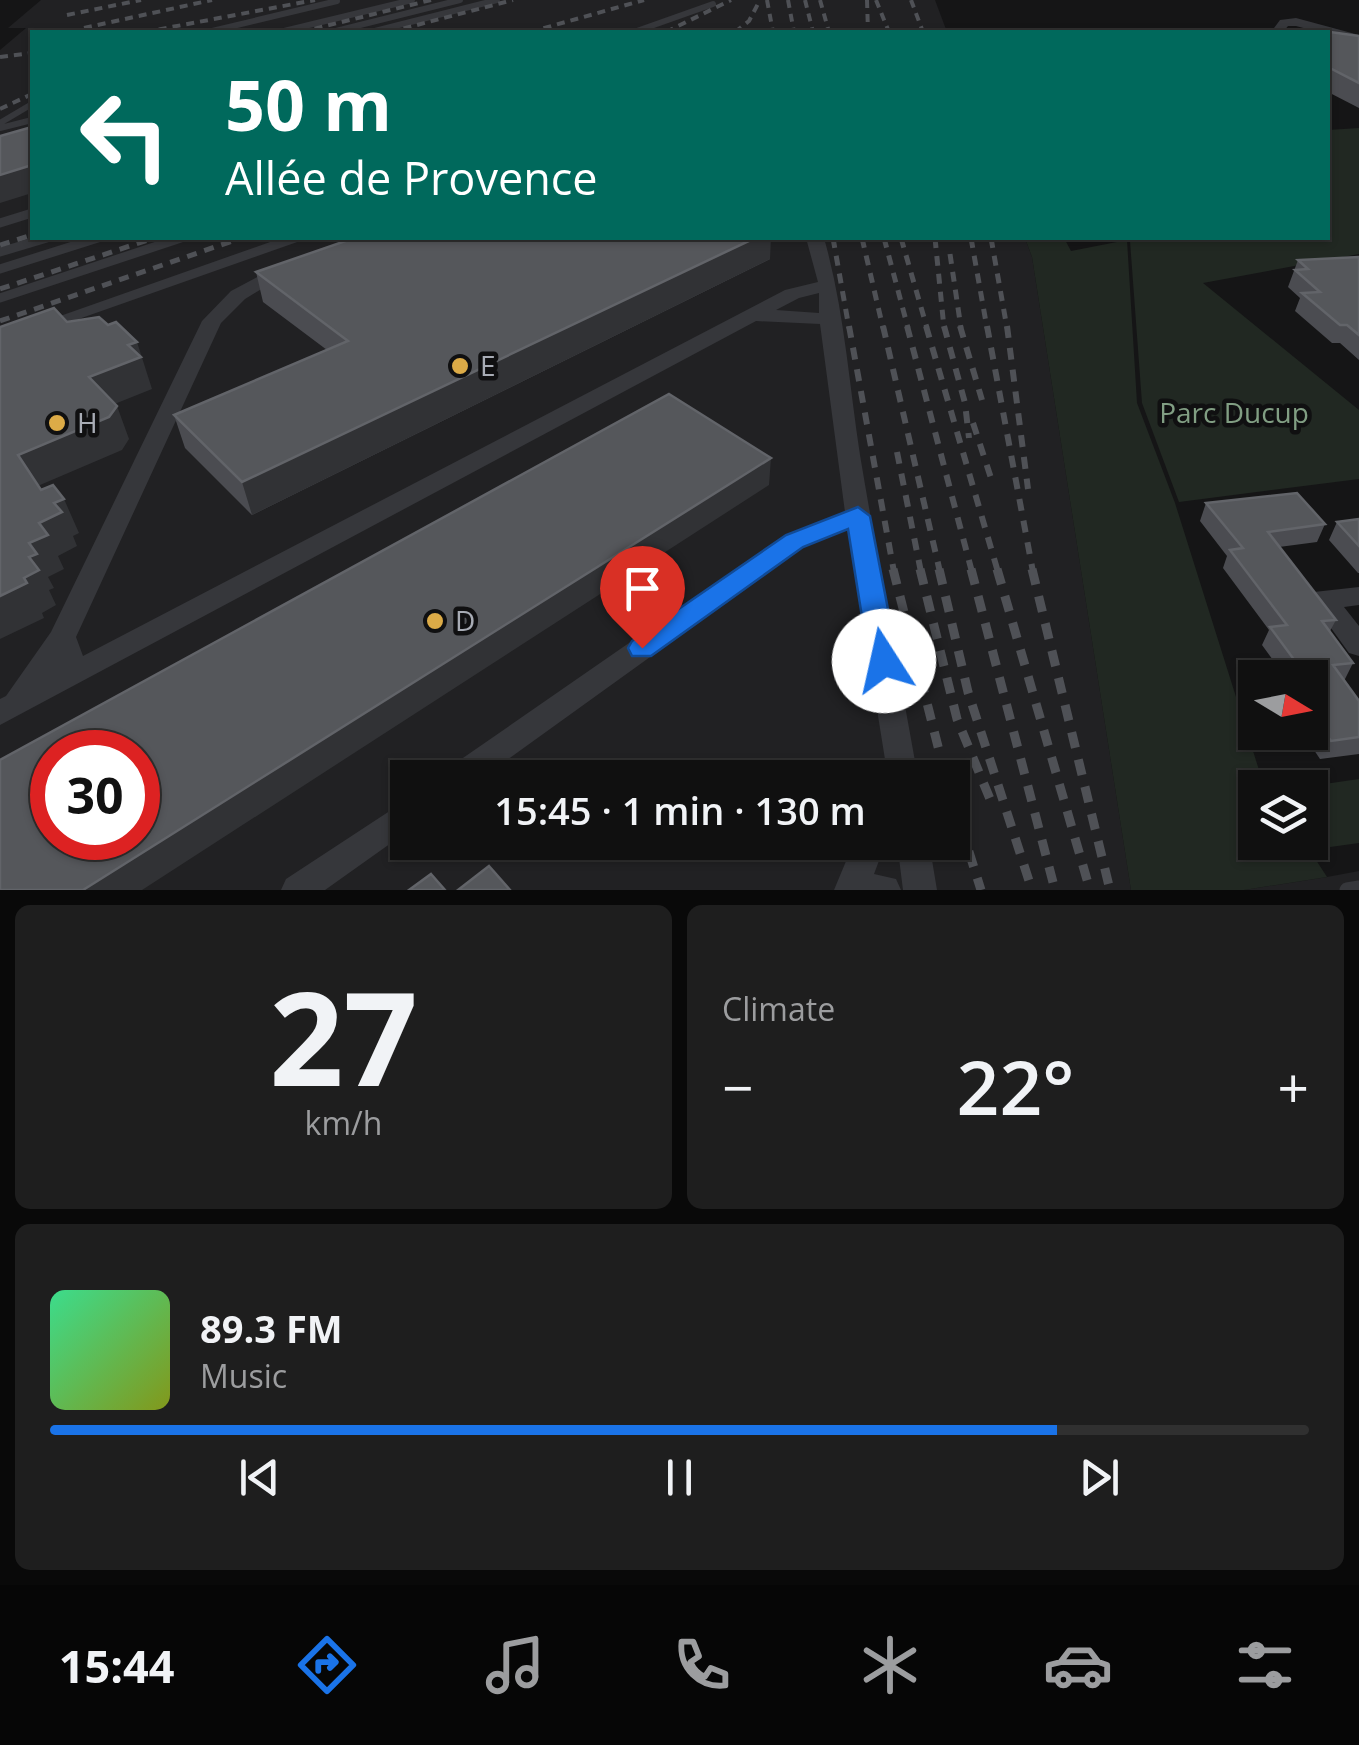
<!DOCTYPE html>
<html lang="en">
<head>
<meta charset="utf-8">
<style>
	body { margin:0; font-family:"Open Sans",sans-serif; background:#1e1e1e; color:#f1f3f6; height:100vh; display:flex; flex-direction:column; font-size:38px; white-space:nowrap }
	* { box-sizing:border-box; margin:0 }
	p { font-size:32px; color:#9c9d9f }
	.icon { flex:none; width:55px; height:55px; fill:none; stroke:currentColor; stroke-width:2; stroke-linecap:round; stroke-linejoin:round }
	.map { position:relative; height:890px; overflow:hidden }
	.details { display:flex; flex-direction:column; gap:15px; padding:15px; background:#090909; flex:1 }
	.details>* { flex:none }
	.guide { position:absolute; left:30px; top:30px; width:1300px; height:210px; border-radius:0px; box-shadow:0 2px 8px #0004,0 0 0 2px #303030; background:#00695c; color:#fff; overflow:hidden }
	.needle { width:65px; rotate:100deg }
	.fabs { position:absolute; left:1238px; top:660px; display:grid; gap:20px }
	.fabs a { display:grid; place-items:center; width:90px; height:90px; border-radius:0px; background:#101010; box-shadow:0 2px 8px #0004,0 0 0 2px #303030; font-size:50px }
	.speed { position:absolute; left:30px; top:730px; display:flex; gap:20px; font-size:50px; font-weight:700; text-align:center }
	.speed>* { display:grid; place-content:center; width:130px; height:130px; border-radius:50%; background:#101010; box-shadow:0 2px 8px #0004,0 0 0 2px #303030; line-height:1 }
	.speed .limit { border:15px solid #d22; background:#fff; color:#111 }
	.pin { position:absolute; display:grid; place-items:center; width:85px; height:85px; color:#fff; margin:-102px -42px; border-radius:50% 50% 50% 0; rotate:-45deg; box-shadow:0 0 10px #0007 }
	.pin .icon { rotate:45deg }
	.me { position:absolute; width:110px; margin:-55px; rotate:350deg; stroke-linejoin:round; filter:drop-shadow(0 0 8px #0008) }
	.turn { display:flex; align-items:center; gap:35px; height:210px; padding:0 30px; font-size:45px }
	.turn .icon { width:130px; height:130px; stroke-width:2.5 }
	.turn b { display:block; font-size:70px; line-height:85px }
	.big { font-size:75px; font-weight:600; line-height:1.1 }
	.details .widget { flex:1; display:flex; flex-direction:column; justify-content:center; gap:15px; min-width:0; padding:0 35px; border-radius:15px; background:#1e1e1e }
	.details .dial { align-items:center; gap:0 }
	.dial b { font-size:130px; line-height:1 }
	.song { display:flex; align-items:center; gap:30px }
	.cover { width:120px; height:120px; border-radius:15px; background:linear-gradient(135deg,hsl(150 70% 55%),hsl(70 70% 35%)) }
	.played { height:10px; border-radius:5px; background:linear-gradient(90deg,#1a73e8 80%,#303030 80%) }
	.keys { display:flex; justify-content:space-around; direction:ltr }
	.heat { display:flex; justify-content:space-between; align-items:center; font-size:55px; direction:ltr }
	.details .tiles { flex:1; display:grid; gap:15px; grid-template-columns:1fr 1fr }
	.widget:last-child { grid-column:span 2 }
	.trip { position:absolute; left:390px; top:760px; width:580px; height:100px; border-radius:0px; background:#101010; box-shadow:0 2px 8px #0004,0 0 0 2px #303030; font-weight:600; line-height:100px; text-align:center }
	.tab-bar { display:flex; height:160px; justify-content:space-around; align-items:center; background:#060606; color:#9c9d9f }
	.tab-bar .icon { width:70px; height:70px }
	.tab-bar .selected { color:#1a73e8 }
	.tab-bar b { font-size:45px; color:#f1f3f6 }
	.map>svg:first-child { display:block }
</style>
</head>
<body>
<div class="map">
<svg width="1359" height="890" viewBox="0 0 1359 890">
	<rect width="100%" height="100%" fill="#151516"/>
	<path fill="#212123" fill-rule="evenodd" d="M41,0h894l12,32h-915v206h993l7,19 99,633h-1131v-840l26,-22h-18zM52,752h86v86h-86zM408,778h544v64h-544z
		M1359,871v19h-115l83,-13z"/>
	<path fill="#212822" d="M1359,128v126l-156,29 156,127v69l-180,23 -37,-99 -12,-162 198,-3v-108z
		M1025,238h39l7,13 56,-11 10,163 38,100 84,267 11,17 -15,1v54l50,1 22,34 -83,13h-113l-99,-633z
		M1359,779v64l-36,5 -13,-20v-40l-6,-1z"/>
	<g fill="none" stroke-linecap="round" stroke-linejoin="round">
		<path stroke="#36373b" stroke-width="6" d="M208,32l129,-31
			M280,32l132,-32
			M332,32l128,-32
			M371,32l126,-32
			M634,32l79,-28
			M0,123l32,-19
			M0,128l32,-8"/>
		<path stroke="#36373b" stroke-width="9" d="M0,223l32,-10
			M0,252l47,-14
			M0,269l98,-31
			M0,298l181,-60
			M51,324l244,-86"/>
		<path stroke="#36373b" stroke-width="15" d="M1347,890l12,-2"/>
		<path fill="#36373b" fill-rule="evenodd" d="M1296,18l63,17v8l-63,-17h-8l-5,6h-12l9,-12z
			M806,238h18c20,70 25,145 36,217 18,108 39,215 58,323h-30l-40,-249 -45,18 -321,231h-39l4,-9 338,-234 60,-23 -25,-188 -64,-3 -756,404v-26l6,-3 45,-64 151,-311 29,-30 47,-25 6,-1 9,5 -48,29 -24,24 -145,314 7,19 702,-366 33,-8zM819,293v20l-43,-3 23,-12z
			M1359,587v18l-15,2 15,19v30l-10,-3 -39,-54 4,-7z
			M408,799v32l-83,59h-44l5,-11z
			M854,842h32l-12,32 22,5 5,11h-67z
			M897,842h32l8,48h-34z"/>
		<path stroke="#4f5156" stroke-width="4" stroke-dasharray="8 6" stroke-linecap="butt" d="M767,0l6,32
			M788,0l6,32
			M805,0l8,32
			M820,0l9,32
			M867,0l1,32
			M876,0l13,32
			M911,0l12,32
			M67,15l74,-15
			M84,28l128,-28
			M145,32l170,-32
			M301,32l130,-32
			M390,32l123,-32
			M530,32l114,-32
			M666,32l65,-32
			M735,32l14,-11 11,-21
			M0,57l32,-4
			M0,109l32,-15"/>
		<path stroke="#4f5156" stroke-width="5" stroke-dasharray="10 8" stroke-linecap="butt" d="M833,238l16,90
			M862,238l21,90
			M884,238l24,90
			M901,238l26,90
			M935,238l9,90
			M971,238l16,90
			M991,238l16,90
			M0,245l32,-10
			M950,254l11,74
			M0,289l154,-51
			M0,321l241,-83"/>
		<path stroke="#4f5156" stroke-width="6" stroke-dasharray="12 10" stroke-linecap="butt" d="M849,326l45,246
			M883,326l57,246
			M907,326l65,246
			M926,326l72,246
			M944,326l21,77 4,35
			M960,326l22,74
			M987,326l46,246
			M1007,326l21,163
			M973,423l18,55
			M897,452l24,120"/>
		<path stroke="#4f5156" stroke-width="9" stroke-dasharray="16 12" stroke-linecap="butt" d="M893,569l53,209
			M920,569l37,150 33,80
			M939,569l29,123 64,198
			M971,569l84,321
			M997,569l93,321
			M1032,569l78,321
			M952,798l29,92"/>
	</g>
	<path fill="#4b4c51" d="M1328,32l31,4v72l-31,-16z
		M1359,257v103l-19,-17h-8l-37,-32 5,-13 -12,-11 10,-27z
		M770,259l-518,256 -67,-67 -11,-33 153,-65 -64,-48 -7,-30z
		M1206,503l119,21 -8,18 -38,5 57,73 -6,11 23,32 -9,18 15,20v53l-39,5 -18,-27h8v-54h-32l3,-7 -19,-26 7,-15 -46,-62 4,-12 -27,-35z
		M1359,519v54h-1l-29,-33 8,-18z"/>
	<path fill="#313235" d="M32,165v28l-32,10v-28z
		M755,238h16l-1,21 -518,256 -10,-33z
		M137,342l15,47 -50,20 -13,-32 39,-32z
		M117,406l12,33 -7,11 -89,38 -15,-33z
		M771,458l-2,27 -627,405h-59z
		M64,499l15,34 -6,3 4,10 -19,10 6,13 -16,8 6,11 -5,2 7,15 -14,8 2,5 -44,21v-43l24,-18 5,-21v-14l10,-20 15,-20z"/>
	<path fill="#55575b" stroke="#626469" stroke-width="2.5" fill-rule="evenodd" d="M1323,31l36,5v47l-31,-16v-35h-5z
		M32,127v38l-32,10v-39z
		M354,238h401l-513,244 -68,-67 174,-74 -92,-69z
		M1359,257v78l-12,-10h-7l-38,-32 18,-1 -25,-22 13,-1 -10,-9z
		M54,308l13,14 32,-5 9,8 8,-3 21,20 -9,3 13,12 -52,20 28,29 -8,11 -91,38 23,35 12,-5 11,14 -10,4 8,9 -23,11 9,12 -19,8 8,11 -8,3 10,13 -15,8 3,5 -27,13v-269z
		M669,394l102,64 -688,432h-83v-130zM52,752h86v86h-86z
		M1297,493l28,31 -57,8 68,88 -14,1 31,42 -20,2 26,36v36l-28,4 -21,-29v-34h-25l-4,-7 20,-2 -31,-42 17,-2 -57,-75 13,-2 -37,-45z
		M1359,519v27l-22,-24z
		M489,866l21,24h-52z
		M431,874l14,16h-36z"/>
	<path fill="#1a73e8" stroke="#114b97" stroke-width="2.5" d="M858,507l12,9 28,145 -5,7h-19l-5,-7 -21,-132 -45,18 -152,109h-19l-4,-8 4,-7 154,-106z"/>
	<g fill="#dcab47" stroke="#101011" stroke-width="4">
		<circle cx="460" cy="366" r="10"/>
		<circle cx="57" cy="423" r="10"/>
		<circle cx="435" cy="621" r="10"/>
	</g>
	<g text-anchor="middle" stroke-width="9" stroke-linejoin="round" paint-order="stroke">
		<g font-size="28" fill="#a8acb5" stroke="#101011" text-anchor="start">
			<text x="480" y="376">E</text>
			<text x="77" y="433">H</text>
			<text x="455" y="631">D</text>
		</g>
		<g font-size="28" fill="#819e83" stroke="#101011">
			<text x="1234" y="423">Parc Ducup</text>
		</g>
	</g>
</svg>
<div class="fabs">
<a><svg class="needle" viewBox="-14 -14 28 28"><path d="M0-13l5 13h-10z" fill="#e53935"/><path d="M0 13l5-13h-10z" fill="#9c9d9f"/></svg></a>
<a><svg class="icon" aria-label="layers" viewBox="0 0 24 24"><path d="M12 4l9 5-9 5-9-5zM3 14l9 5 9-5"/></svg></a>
</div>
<div class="speed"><div class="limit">30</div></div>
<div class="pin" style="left:642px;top:648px;background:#d93025"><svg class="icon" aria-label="arrive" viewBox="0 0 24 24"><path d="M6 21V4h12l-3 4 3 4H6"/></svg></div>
<svg class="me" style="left:884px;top:661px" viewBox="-20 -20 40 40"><circle r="19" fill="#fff"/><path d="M0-13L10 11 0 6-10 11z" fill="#1a73e8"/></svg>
<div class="trip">15:45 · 1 min · 130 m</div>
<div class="guide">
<div class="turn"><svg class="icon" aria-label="left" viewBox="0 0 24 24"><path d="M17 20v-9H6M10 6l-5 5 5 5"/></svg><div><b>50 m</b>Allée de Provence</div></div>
</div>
</div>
<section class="details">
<div class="tiles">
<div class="widget dial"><b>27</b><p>km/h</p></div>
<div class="widget"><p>Climate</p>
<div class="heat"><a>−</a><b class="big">22°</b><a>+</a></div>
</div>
<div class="widget">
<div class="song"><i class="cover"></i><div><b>89.3 FM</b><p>Music</p></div></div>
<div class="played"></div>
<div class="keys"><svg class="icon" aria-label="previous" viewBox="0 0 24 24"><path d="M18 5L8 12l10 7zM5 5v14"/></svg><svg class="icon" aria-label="pause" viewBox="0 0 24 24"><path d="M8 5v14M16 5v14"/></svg><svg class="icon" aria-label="next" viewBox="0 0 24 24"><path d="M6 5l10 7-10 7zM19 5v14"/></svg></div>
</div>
</div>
</section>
<nav class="tab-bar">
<b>15:44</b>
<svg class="icon selected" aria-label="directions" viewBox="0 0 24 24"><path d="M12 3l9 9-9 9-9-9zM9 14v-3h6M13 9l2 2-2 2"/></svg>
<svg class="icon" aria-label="music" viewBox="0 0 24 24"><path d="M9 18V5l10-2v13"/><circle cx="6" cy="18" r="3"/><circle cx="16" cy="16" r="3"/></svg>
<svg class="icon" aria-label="phone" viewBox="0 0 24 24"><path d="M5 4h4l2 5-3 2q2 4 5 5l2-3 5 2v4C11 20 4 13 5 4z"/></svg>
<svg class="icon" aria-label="climate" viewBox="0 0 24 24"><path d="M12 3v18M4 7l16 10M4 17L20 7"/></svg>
<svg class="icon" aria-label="car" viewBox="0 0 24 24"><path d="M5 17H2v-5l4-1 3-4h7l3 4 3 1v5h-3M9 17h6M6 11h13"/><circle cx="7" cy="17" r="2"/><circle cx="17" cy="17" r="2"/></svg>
<svg class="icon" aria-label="filters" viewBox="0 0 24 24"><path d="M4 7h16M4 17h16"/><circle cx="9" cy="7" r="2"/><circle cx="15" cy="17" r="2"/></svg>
</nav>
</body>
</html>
